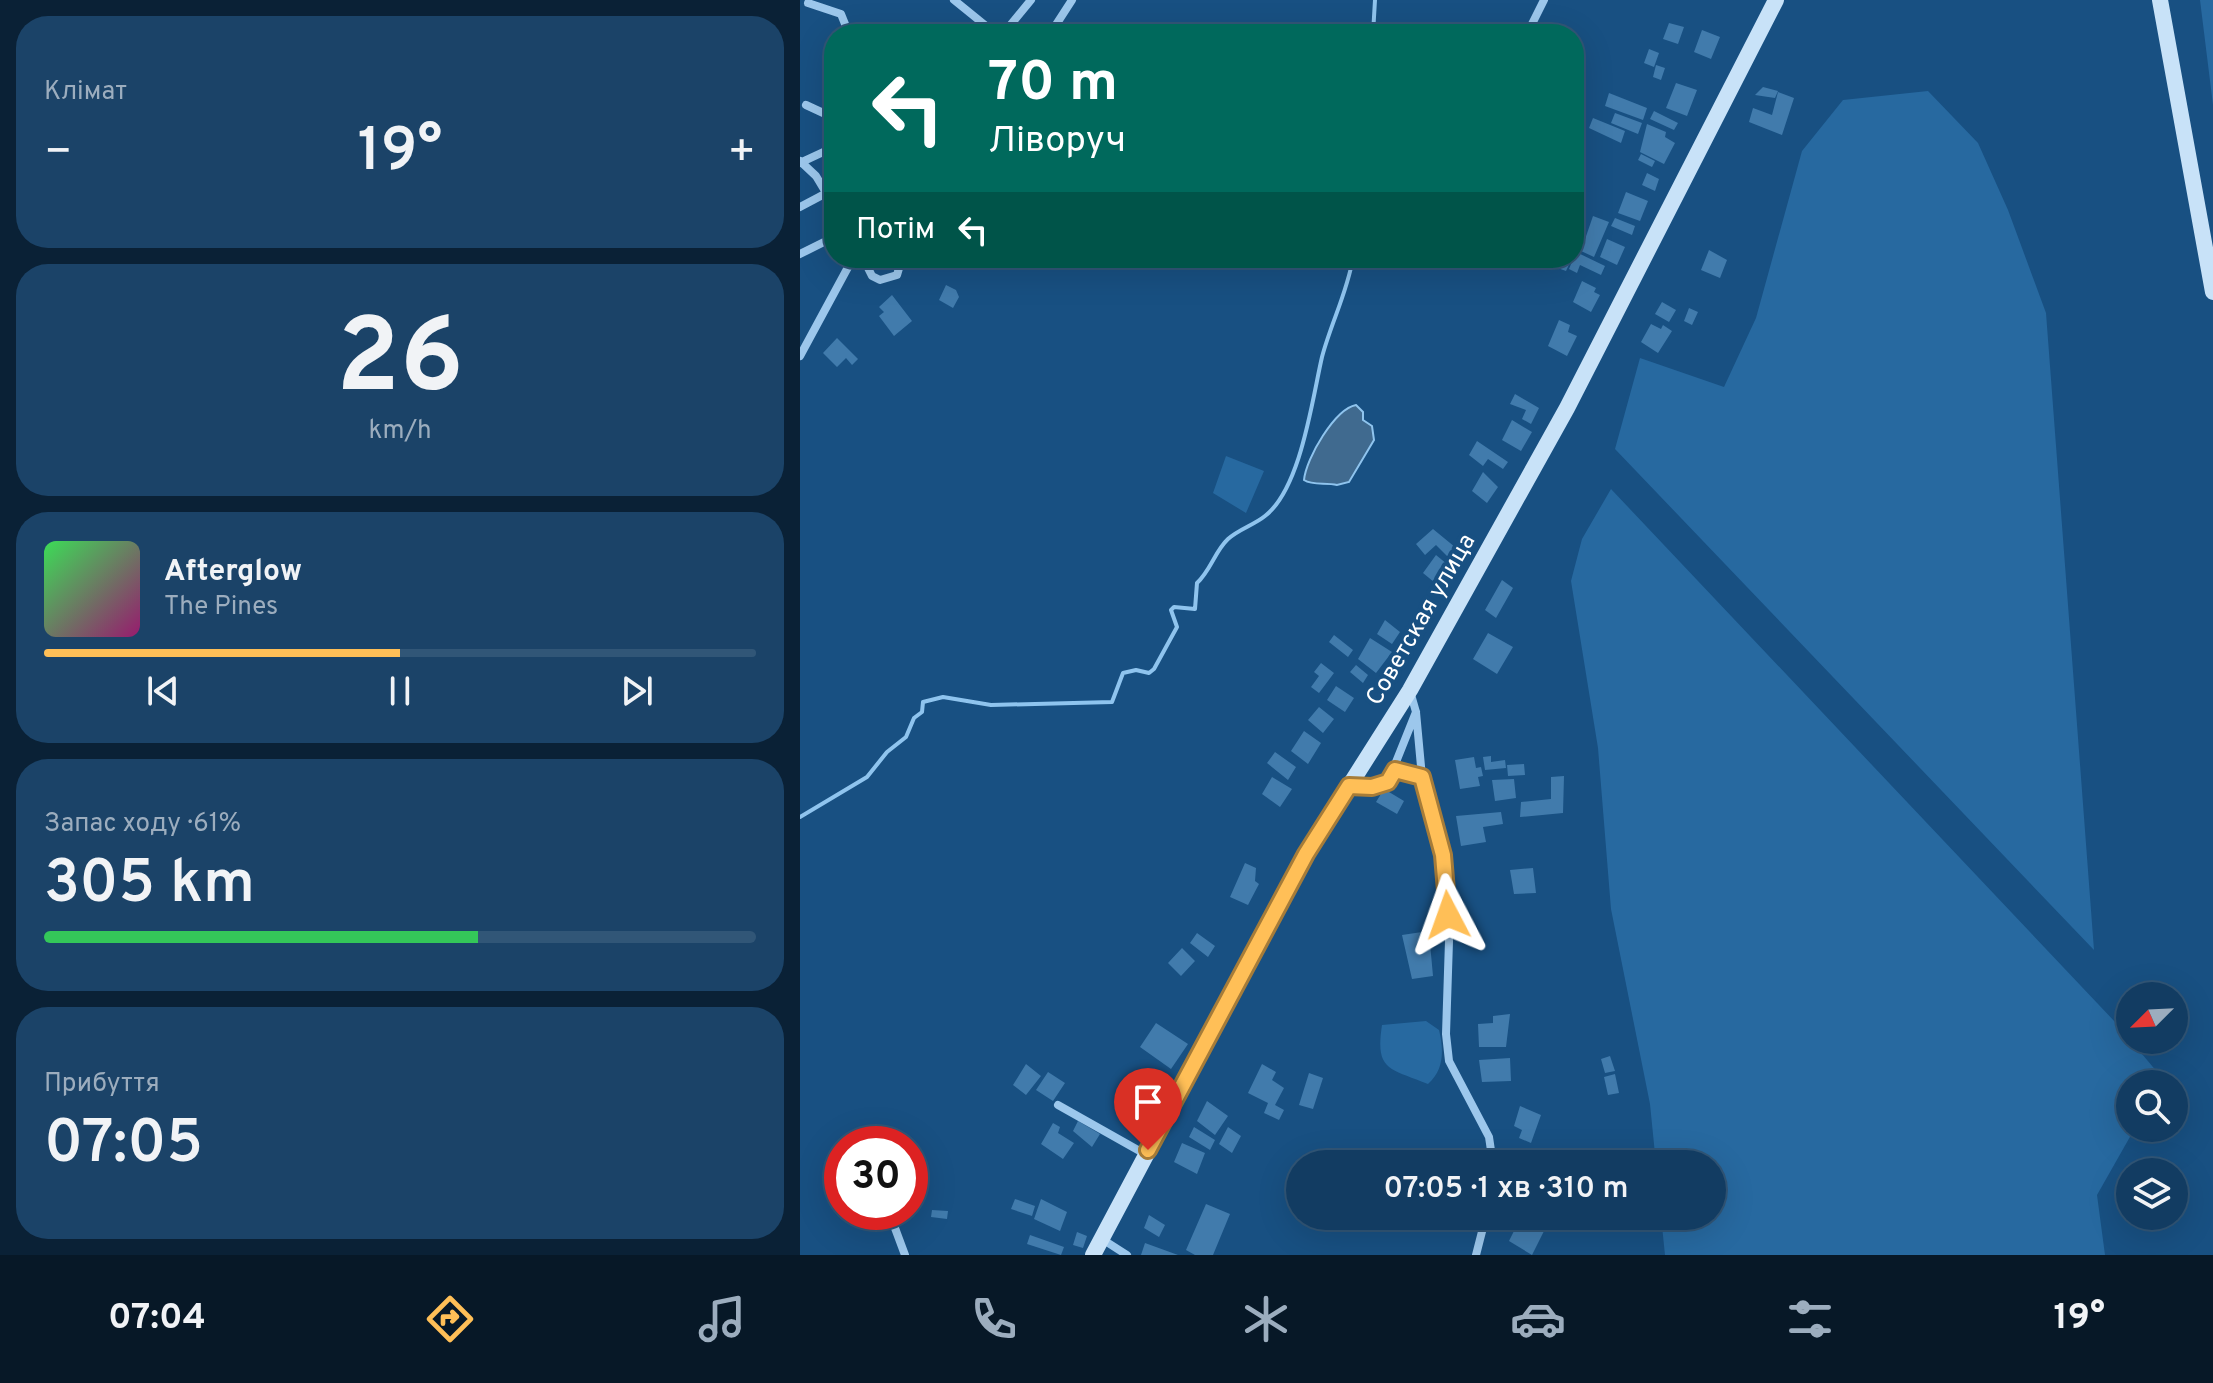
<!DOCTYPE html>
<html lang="uk">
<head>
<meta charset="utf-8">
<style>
	body { margin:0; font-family:Overpass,sans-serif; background:#1b4368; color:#f1f3f6; height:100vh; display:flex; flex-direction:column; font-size:30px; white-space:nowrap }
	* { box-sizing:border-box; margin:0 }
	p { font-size:26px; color:#9cadbe }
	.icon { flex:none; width:44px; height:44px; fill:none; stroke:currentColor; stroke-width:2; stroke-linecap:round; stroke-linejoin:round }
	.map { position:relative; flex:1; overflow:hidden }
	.details { display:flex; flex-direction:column; gap:16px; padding:16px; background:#0a2136; width:800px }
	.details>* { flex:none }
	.top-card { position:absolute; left:24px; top:24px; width:760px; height:244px; border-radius:32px; box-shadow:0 8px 32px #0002,0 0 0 2px #315677; background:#00695c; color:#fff; overflow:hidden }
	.needle { width:52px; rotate:246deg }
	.buttons { position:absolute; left:1316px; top:982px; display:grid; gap:16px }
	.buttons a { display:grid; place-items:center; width:72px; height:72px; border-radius:50%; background:#123c62; box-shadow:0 8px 32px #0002,0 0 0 2px #315677; font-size:40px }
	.speed { position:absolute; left:24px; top:1126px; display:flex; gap:16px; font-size:40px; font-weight:700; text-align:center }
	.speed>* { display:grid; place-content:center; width:104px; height:104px; border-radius:50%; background:#123c62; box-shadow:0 8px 32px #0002,0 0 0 2px #315677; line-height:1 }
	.speed .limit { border:12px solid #d22; background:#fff; color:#111 }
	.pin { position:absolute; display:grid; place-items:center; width:68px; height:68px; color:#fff; margin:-82px -34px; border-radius:50% 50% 50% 0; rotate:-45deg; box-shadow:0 0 8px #0007 }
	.pin .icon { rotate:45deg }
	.me { position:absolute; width:88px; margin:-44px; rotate:356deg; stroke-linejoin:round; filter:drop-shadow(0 0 6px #0008) }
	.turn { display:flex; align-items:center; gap:28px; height:168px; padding:0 32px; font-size:36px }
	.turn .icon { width:104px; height:104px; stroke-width:2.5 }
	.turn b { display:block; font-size:56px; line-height:68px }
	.then { display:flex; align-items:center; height:76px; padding:0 32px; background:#0003; gap:16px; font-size:30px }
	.big { font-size:60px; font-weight:600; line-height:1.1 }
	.details .tile { flex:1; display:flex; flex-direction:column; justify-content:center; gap:12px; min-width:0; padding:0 28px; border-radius:32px; background:#1b4368 }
	.details .dial { align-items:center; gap:0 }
	.dial b { font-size:104px; line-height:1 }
	.song { display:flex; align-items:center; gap:24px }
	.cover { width:96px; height:96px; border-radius:12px; background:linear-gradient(135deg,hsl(130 70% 55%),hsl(320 70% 35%)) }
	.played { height:8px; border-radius:4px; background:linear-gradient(90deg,#ffbf57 50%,#315677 50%) }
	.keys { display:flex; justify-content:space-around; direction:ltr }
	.heat { display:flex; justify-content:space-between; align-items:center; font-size:44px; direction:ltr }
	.charge { height:12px; border-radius:6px; background:linear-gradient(90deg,#34c759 61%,#315677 0) }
	.trip { position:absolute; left:486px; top:1150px; width:440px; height:80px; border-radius:40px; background:#123c62; box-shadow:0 8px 32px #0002,0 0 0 2px #315677; font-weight:600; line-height:80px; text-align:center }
	.dock { display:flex; height:128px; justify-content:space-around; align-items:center; background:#071827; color:#9cadbe }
	.dock .icon { width:56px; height:56px }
	.dock .active { color:#ffbf57 }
	.dock b { font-size:36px; color:#f1f3f6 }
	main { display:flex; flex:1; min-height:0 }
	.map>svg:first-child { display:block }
</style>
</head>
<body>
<main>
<section class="details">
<div class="tile"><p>Клімат</p>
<div class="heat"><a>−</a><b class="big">19°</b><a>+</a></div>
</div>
<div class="tile dial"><b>26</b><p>km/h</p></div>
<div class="tile">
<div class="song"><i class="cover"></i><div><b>Afterglow</b><p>The Pines</p></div></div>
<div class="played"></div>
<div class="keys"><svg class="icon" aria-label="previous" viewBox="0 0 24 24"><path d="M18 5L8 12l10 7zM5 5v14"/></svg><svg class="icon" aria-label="pause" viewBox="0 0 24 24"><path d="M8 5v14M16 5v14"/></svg><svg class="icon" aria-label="next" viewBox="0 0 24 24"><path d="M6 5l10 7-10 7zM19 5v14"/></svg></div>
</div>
<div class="tile"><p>Запас ходу · 61%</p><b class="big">305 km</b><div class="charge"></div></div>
<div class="tile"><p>Прибуття</p><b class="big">07:05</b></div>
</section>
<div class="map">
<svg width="1413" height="1255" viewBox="0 0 1413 1255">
	<rect width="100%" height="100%" fill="#185082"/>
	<path fill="#2769a0" d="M1400,0h13v105z
		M1128,91l50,52 30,67 38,103 48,637 -479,-501 25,-91 84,29 32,-69 46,-167 41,-51z
		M426,456l38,15 -18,42 -33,-20z
		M811,489l505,534 47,56 -3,5h-30v44h5l-38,67 8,60h-440l-4,-39h51v-52h-56l-6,-60 -39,-195 -13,-161 -27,-167 11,-42z
		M626,1021l13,9c5,20 5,40 -11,54 -39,-16 -53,-13 -46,-59z"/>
	<path fill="#406a8f" stroke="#8fc4ee" stroke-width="2" d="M556,405l7,7v8l9,6 2,14 -25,42 -12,3c-11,-3 -24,1 -33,-5 2,-22 31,-71 52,-75z"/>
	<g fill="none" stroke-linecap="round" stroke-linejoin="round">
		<path stroke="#8fc4ee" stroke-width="4" d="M573,34l2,-34
			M0,817l67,-40 20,-25 19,-15 8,-19 8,-6 1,-10 20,-5 48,8 121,-3 11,-29 13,-3 13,3 5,-4 23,-42 -6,-17 3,-3 21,2 2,-26c14,-13 18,-32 31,-44 11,-10 26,-14 37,-23 36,-28 47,-116 57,-159 9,-34 25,-64 31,-99"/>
	</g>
	<path fill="#417bac" d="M869,23l15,4 -6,17 -15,-5z
		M902,30l18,7 -9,22 -17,-7z
		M849,49l10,4 -5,14 -10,-4z
		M856,65l9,3 -4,12 -8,-3z
		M876,83l21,7 -10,26 -21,-8z
		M963,87l15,4 -3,7 -20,-3z
		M978,92l16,6 -12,37 -33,-13 4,-14 19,7z
		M809,93l38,15 -4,12 -38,-14z
		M854,111l24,12 -4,7 -24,-11z
		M815,113l27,10 -4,11 -27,-11z
		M793,118l32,13 -4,12 -32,-15z
		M847,124l19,8 -1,5 10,6 -11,21 -24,-12z
		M841,154l14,7 -3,6 -14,-7z
		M847,173l12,6 -4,12 -13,-6z
		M826,192l22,9 -8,20 -22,-8z
		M793,216l16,6 -15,35 -13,-6z
		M815,218l20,8 -3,9 -21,-9z
		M807,239l18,8 -8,18 -17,-8z
		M909,250l18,10 -7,18 -19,-8z
		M776,252l29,14 -4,9 -21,-10 -3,8 -8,-4z
		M755,258h17l-6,13 -14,-5z
		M782,281l14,7 -2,4 6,3 -9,17 -18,-10z
		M146,285l10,5 3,7 -6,11 -14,-8z
		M92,295l20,26 -18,15 -15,-20 5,-4 -5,-5z
		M862,302l14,8 -7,12 -14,-8z
		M889,308l9,4 -6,13 -8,-4z
		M759,320l11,5 -2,7 9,4 -10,20 -19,-10z
		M851,324l10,5 2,-4 9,6 -14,22 -17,-11z
		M37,338l21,21 -6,6 -6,-7 -9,9 -14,-14z
		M715,394l24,14 -8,16 -9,-5 4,-9 -16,-6z
		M712,420l20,12 -11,19 -19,-11z
		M677,441l31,21 -5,7 -15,-10 -5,7 -14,-11z
		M683,472l15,15 -11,16 -15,-12z
		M633,529l28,23 -7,11 -18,-18 -11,10 -9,-11z
		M636,555l17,14 -13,18 -17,-14z
		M702,580l11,8 -17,30 -11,-8z
		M585,620l15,12 -8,12 -15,-10z
		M688,633l25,14 -16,27 -24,-15z
		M534,635l19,15 -5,7 -19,-15z
		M570,638l22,14 -16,21 -18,-14z
		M521,663l13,10 -15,20 -8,-6 8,-11 -5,-4z
		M556,665l12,10 -5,8 -13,-11z
		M536,686l18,12 -9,14 -18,-12z
		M519,707l15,12 -11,14 -15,-13z
		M504,731l17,12 -13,21 -17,-13z
		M475,752l21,15 -8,13 -21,-17z
		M691,756v6l14,-2 1,8 -21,2 -2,-13z
		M674,757l2,11 5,-1 2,9 -5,1 2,9 -20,3 -5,-29z
		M724,764l1,11 -17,1 -1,-11z
		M764,776l-1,37 -43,4 1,-15 30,-3v-22z
		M472,777l20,12 -12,18 -18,-13z
		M714,779l2,19 -21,3 -3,-21z
		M584,789l20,12 -7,13 -21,-12z
		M701,812l2,12 -20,3 3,15 -25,4 -5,-30z
		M445,863l11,5 -1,13 4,3 -11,21 -18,-8z
		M733,868l3,25 -22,1 -4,-24z
		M622,932l1,11h7l3,33 -21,3 -10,-44z
		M397,933l18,13 -7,11 -18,-14z
		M382,948l13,13 -14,15 -13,-13z
		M710,1014l-4,33h-27l-1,-23 15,-1v-7z
		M356,1023l32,21 -17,25 -31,-22z
		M810,1056l5,15 -10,2 -4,-14z
		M710,1058l1,23 -29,1 -3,-22z
		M226,1064l15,12 -15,19 -13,-10z
		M462,1064l14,8 -4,8 12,8 -9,17 9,5 -5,10 -15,-7 4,-10 -20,-10z
		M248,1072l17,11 -12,18 -17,-11z
		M509,1073l14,5 -10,31 -14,-4z
		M815,1074l4,19 -11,2 -4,-18z
		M407,1101l21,15 -13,19 -18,-14z
		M720,1106l21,9 -10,28 -12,-5 3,-8 -8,-4z
		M278,1121l22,13 -8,13 -19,-16z
		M253,1123l7,4 -2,6 16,10 -11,16 -22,-15z
		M394,1127l21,13 -5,10 -21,-13z
		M428,1127l13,9 -9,17 -13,-9z
		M382,1143l23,10 -8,21 -23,-12z
		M215,1199l20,7 -3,10 -21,-7z
		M241,1199l26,13 -7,19 -26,-12z
		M406,1204l24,10 -17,41h-18l-9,-5z
		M132,1210l16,1 -1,8 -16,-2z
		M349,1215l16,10 -6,12 -15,-9z
		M720,1219l24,12 -12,24 -23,-14z
		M277,1232l10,4 -4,12 -10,-3z
		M230,1235l34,12 -3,8 -34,-11z
		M345,1243l33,12h-37z"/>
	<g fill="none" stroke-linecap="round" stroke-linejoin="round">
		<path stroke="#9cc7ec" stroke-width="8" d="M154,0l42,34
			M8,3l33,11 8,20
			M203,34l28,-34
			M250,34l22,-34
			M727,34l17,-34
			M6,105l28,13
			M0,161l16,15 18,30
			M0,163l34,-16
			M0,207l34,-18
			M0,254l34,-17
			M71,258l-3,10 4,8 8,4 17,-5 5,-17
			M0,356l53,-98
			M610,691l6,21 7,76 20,67 6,86 -3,93 3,27 40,76 4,27
			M595,770l27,7
			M550,786l22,1 16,-5 28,-70
			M258,1105l87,49
			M89,1212l16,43
			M302,1239l25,16
			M676,1255l10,-39"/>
		<path stroke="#c8e2f8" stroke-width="16" d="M1360,0l53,292
			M293,1255l213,-401 104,-164 157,-282 209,-408"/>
	</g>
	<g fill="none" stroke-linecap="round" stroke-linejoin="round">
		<g stroke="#a67c39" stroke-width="20">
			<path id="route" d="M348,1150l158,-296 43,-68 23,1 16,-5 7,-12 27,7 21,78 5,60"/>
		</g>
		<use href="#route" stroke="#ffbf57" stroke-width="14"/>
	</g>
	<g text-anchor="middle" stroke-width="8" stroke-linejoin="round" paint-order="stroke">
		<g font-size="24" fill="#fff" stroke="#185082">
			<text transform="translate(620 619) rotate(-60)" y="8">Советская улица</text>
		</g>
	</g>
</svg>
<div class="buttons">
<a><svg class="needle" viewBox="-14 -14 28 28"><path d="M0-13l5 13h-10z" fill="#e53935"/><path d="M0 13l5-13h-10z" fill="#9cadbe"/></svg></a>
<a><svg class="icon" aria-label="search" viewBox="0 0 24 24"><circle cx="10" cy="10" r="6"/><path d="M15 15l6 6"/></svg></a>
<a><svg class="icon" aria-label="layers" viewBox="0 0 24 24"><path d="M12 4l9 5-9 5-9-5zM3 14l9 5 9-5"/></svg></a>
</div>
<div class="speed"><div class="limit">30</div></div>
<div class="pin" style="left:348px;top:1150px;background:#d93025"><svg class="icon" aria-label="arrive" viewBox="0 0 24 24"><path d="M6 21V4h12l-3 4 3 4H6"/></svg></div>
<svg class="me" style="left:648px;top:915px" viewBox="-20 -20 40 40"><path d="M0-17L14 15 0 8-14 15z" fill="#ffbf57" stroke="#fff" stroke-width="4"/></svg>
<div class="trip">07:05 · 1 хв · 310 m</div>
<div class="top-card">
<div class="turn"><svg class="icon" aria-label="left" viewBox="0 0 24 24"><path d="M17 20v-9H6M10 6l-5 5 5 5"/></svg><div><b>70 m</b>Ліворуч</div></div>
<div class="then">Потім<svg class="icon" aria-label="left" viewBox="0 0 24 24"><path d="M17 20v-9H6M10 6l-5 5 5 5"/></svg></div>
</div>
</div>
</main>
<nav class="dock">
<b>07:04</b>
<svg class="icon active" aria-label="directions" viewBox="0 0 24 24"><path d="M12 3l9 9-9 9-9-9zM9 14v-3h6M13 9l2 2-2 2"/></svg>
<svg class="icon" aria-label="music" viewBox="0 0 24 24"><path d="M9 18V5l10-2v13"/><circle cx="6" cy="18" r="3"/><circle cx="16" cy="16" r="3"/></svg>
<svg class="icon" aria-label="phone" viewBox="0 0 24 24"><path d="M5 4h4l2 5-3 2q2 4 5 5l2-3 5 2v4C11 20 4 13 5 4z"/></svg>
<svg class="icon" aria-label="climate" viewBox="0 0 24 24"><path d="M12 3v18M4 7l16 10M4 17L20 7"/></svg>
<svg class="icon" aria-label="car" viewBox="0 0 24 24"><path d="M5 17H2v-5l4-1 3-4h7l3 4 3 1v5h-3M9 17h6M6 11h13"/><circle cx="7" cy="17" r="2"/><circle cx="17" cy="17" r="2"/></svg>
<svg class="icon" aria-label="filters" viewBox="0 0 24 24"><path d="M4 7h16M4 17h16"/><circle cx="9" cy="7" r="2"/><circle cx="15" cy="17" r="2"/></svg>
<b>19°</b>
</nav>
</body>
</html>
